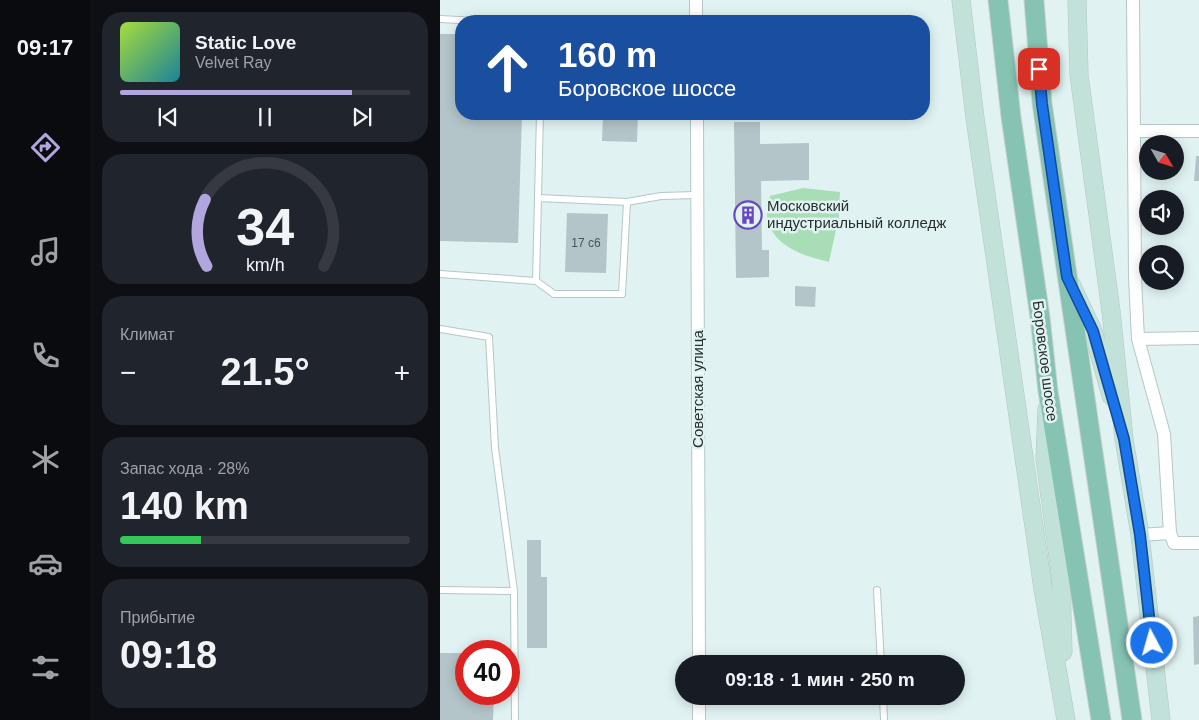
<!DOCTYPE html>
<html lang="ru">
<head>
<meta charset="utf-8">
<style>
	body { margin:0; font-family:Helvetica,sans-serif; background:#20242c; color:#f1f3f6; height:100vh; display:flex; flex-direction:column; font-size:19px; white-space:nowrap }
	* { box-sizing:border-box; margin:0 }
	p { font-size:16px; color:#9ea1a6 }
	.icon { flex:none; width:28px; height:28px; fill:none; stroke:currentColor; stroke-width:2; stroke-linecap:round; stroke-linejoin:round }
	.map { position:relative; flex:1; overflow:hidden }
	.details { display:flex; flex-direction:column; gap:12px; padding:12px; background:#0d0f14; width:350px }
	.details>* { flex:none }
	.banner { position:absolute; left:15px; top:15px; width:475px; height:105px; border-radius:20px; box-shadow:0 2px 12px #0003; background:#1a4fa0; color:#fff; overflow:hidden }
	.needle { width:32px; rotate:129deg }
	.buttons { position:absolute; left:699px; top:135px; display:grid; gap:10px }
	.buttons a { display:grid; place-items:center; width:45px; height:45px; border-radius:50%; background:#171b24; box-shadow:0 2px 12px #0003; font-size:25px }
	.speed { position:absolute; left:15px; top:640px; display:flex; gap:10px; font-size:25px; font-weight:700; text-align:center }
	.speed>* { display:grid; place-content:center; width:65px; height:65px; border-radius:50%; background:#171b24; box-shadow:0 2px 12px #0003; line-height:1 }
	.speed .limit { border:8px solid #d22; background:#fff; color:#111 }
	.pin { position:absolute; display:grid; place-items:center; width:42px; height:42px; color:#fff; margin:-21px; border-radius:10px; box-shadow:0 2px 8px #0006 }
	.me { position:absolute; width:55px; margin:-28px; rotate:354deg; stroke-linejoin:round; filter:drop-shadow(0 0 4px #0008) }
	.turn { display:flex; align-items:center; gap:18px; height:105px; padding:0 20px; font-size:22px }
	.turn .icon { width:65px; height:65px; stroke-width:2.5 }
	.turn b { display:block; font-size:35px; line-height:42px }
	.big { font-size:38px; font-weight:600; line-height:1.1 }
	.details .widget { flex:1; display:flex; flex-direction:column; justify-content:center; gap:8px; min-width:0; padding:0 18px; border-radius:20px; background:#20242c }
	.details .dial { align-items:center; gap:0 }
	.dial svg { height:130px; overflow:visible; fill:none; stroke:#363941; stroke-width:7; stroke-linecap:round; text-anchor:middle }
	.dial text { fill:#f1f3f6; stroke:none }
	.song { display:flex; align-items:center; gap:15px }
	.cover { width:60px; height:60px; border-radius:8px; background:linear-gradient(135deg,hsl(80 70% 55%),hsl(190 70% 35%)) }
	.played { height:5px; border-radius:2px; background:linear-gradient(90deg,#b2a6de 80%,#363941 80%) }
	.keys { display:flex; justify-content:space-around; direction:ltr }
	.heat { display:flex; justify-content:space-between; align-items:center; font-size:28px; direction:ltr }
	.charge { height:8px; border-radius:4px; background:linear-gradient(90deg,#34c759 28%,#363941 0) }
	.trip { position:absolute; left:235px; top:655px; width:290px; height:50px; border-radius:25px; background:#171b24; box-shadow:0 2px 12px #0003; font-weight:600; line-height:50px; text-align:center }
	main { display:flex; flex:1; min-height:0 }
	.dock { display:flex; flex-direction:column; width:90px; justify-content:space-around; align-items:center; background:#090b0e; color:#9ea1a6 }
	.dock .icon { width:35px; height:35px }
	.dock .selected { color:#b2a6de }
	.dock b { font-size:22px; color:#f1f3f6 }
	.map>svg:first-child { display:block }
</style>
</head>
<body>
<main>
<nav class="dock">
<b>09:17</b>
<svg class="icon selected" aria-label="directions" viewBox="0 0 24 24"><path d="M12 3l9 9-9 9-9-9zM9 14v-3h6M13 9l2 2-2 2"/></svg>
<svg class="icon" aria-label="music" viewBox="0 0 24 24"><path d="M9 18V5l10-2v13"/><circle cx="6" cy="18" r="3"/><circle cx="16" cy="16" r="3"/></svg>
<svg class="icon" aria-label="phone" viewBox="0 0 24 24"><path d="M5 4h4l2 5-3 2q2 4 5 5l2-3 5 2v4C11 20 4 13 5 4z"/></svg>
<svg class="icon" aria-label="climate" viewBox="0 0 24 24"><path d="M12 3v18M4 7l16 10M4 17L20 7"/></svg>
<svg class="icon" aria-label="car" viewBox="0 0 24 24"><path d="M5 17H2v-5l4-1 3-4h7l3 4 3 1v5h-3M9 17h6M6 11h13"/><circle cx="7" cy="17" r="2"/><circle cx="17" cy="17" r="2"/></svg>
<svg class="icon" aria-label="filters" viewBox="0 0 24 24"><path d="M4 7h16M4 17h16"/><circle cx="9" cy="7" r="2"/><circle cx="15" cy="17" r="2"/></svg>
</nav>
<section class="details">
<div class="widget">
<div class="song"><i class="cover"></i><div><b>Static Love</b><p>Velvet Ray</p></div></div>
<div class="played"></div>
<div class="keys"><svg class="icon" aria-label="previous" viewBox="0 0 24 24"><path d="M18 5L8 12l10 7zM5 5v14"/></svg><svg class="icon" aria-label="pause" viewBox="0 0 24 24"><path d="M8 5v14M16 5v14"/></svg><svg class="icon" aria-label="next" viewBox="0 0 24 24"><path d="M6 5l10 7-10 7zM19 5v14"/></svg></div>
</div>
<div class="widget dial"><svg viewBox="0 0 100 80">
<path d="M14 69A42 42 0 1 1 86 69"/>
<path d="M14 69A42 42 0 0 1 13 28" stroke="#b2a6de"/>
<text x="50" y="56" font-size="32" font-weight="700">34</text>
<text x="50" y="72" font-size="11">km/h</text>
</svg></div>
<div class="widget"><p>Климат</p>
<div class="heat"><a>−</a><b class="big">21.5°</b><a>+</a></div>
</div>
<div class="widget"><p>Запас хода · 28%</p><b class="big">140 km</b><div class="charge"></div></div>
<div class="widget"><p>Прибытие</p><b class="big">09:18</b></div>
</section>
<div class="map">
<svg width="759" height="720" viewBox="0 0 759 720">
	<rect width="100%" height="100%" fill="#e0f3f2"/>
	<path fill="#a9ddb6" d="M363,188l37,4 -1,24 -10,46c-23,-6 -51,-13 -61,-39 -3,-7 1,-20 2,-27z"/>
	<path fill="#b3c5c9" d="M0,34h21v80h61l-4,129 -78,-2z
		M163,114h35l-1,28 -35,-1z
		M294,122h26v22l49,-1v37l-48,1 1,69h7v27l-33,1z
		M756,156h3v25h-5z
		M127,213l41,1 -2,59 -41,-1z
		M355,286l21,1 -1,20 -20,-1z
		M87,540h14v37h6v71h-20z
		M759,616v48l-5,1 -1,-48z
		M0,653h26v41h28l-1,26h-53z"/>
	<g fill="none" stroke-linecap="round" stroke-linejoin="round">
		<g stroke="#b4c7c6" stroke-width="8">
			<path id="lane" d="M0,19l38,2
				M98,198l89,4 34,-6 36,-1
				M0,274l96,7 18,13h68l5,-92
				M96,281l4,-167
				M0,329l49,8 6,111 19,143 1,129
				M0,590l74,1
				M437,590l4,74
				M443,696l1,24"/>
		</g>
		<g stroke="#b4c7c6" stroke-width="14">
			<path id="street" d="M693,0l2,278 3,61 26,95 6,99
				M256,21v-21
				M257,114l2,550
				M695,131h64
				M698,339l61,-1
				M700,535l30,-2 4,10h25
				M259,696v24"/>
		</g>
		<g stroke="#b4c7c6" stroke-width="19">
			<path id="secondary" d="M521,0l14,118 68,471 23,131
				M637,0l2,75 32,236 13,128 16,96 21,185
				M631,284l22,47 18,65
				M607,409l-2,50 16,120 2,73"/>
		</g>
		<g stroke="#cfd1d1" stroke-width="21">
			<path id="primary" d="M558,0l13,117 29,200 8,74 53,329
				M594,0l8,103 90,617"/>
		</g>
		<use href="#lane" stroke="#fff" stroke-width="6"/>
		<use href="#street" stroke="#fff" stroke-width="12"/>
		<use href="#secondary" stroke="#c2e1d9" stroke-width="18"/>
		<use href="#primary" stroke="#86c3b3" stroke-width="19"/>
	</g>
	<g fill="none" stroke-linecap="round" stroke-linejoin="round">
		<g stroke="#114b97" stroke-width="12">
			<path id="route" d="M599,69l3,35 25,173 26,54 31,108 16,96 12,108"/>
		</g>
		<use href="#route" stroke="#1a73e8" stroke-width="9"/>
	</g>
	<defs>
		<g id="building-ring" transform="scale(1.4375)"><circle r="9.5" fill="#e0f3f2" stroke="#6647c0" stroke-width="1.5"/><path d="M-4-6H4V6H1V3H-1V6H-4ZM-2.5-4.3h1.7v1.8h-1.7ZM.8-4.3h1.7v1.8H.8ZM-2.5-1h1.7V.8h-1.7ZM.8-1h1.7V.8H.8Z" fill="#6647c0"/></g>
	</defs>
	<g fill-rule="evenodd">
		<use href="#building-ring" x="308" y="215"/>
	</g>
	<g text-anchor="middle" stroke-width="5" stroke-linejoin="round" paint-order="stroke">
		<g font-size="12" fill="#4a5455">
			<text x="146" y="247">17 с6</text>
		</g>
		<g font-size="15" fill="#272f2e" stroke="#e0f3f2" text-anchor="start">
			<text x="327" y="211">Московский<tspan x="327" dy="17">индустриальный колледж</tspan></text>
		</g>
		<g font-size="15" fill="#272f2e" stroke="#e0f3f2">
			<text transform="translate(605 361) rotate(83)" y="5">Боровское шоссе</text>
			<text transform="translate(258 389) rotate(-90)" y="5">Советская улица</text>
		</g>
	</g>
</svg>
<div class="buttons">
<a><svg class="needle" viewBox="-14 -14 28 28"><path d="M0-13l5 13h-10z" fill="#e53935"/><path d="M0 13l5-13h-10z" fill="#9ea1a6"/></svg></a>
<a><svg class="icon" aria-label="sound" viewBox="0 0 24 24"><path d="M4 9h4l5-4v14l-5-4H4zM17 9q2 3 0 6"/></svg></a>
<a><svg class="icon" aria-label="search" viewBox="0 0 24 24"><circle cx="10" cy="10" r="6"/><path d="M15 15l6 6"/></svg></a>
</div>
<div class="speed"><div class="limit">40</div></div>
<div class="pin" style="left:599px;top:69px;background:#d93025"><svg class="icon" aria-label="arrive" viewBox="0 0 24 24"><path d="M6 21V4h12l-3 4 3 4H6"/></svg></div>
<svg class="me" style="left:712px;top:643px" viewBox="-20 -20 40 40"><circle r="17" fill="#1a73e8" stroke="#fff" stroke-width="3"/><path d="M0-11L8 9 0 5-8 9z" fill="#fff"/></svg>
<div class="trip">09:18 · 1 мин · 250 m</div>
<div class="banner">
<div class="turn"><svg class="icon" aria-label="ahead" viewBox="0 0 24 24"><path d="M12 20V5M6 11l6-6 6 6"/></svg><div><b>160 m</b>Боровское шоссе</div></div>
</div>
</div>
</main>
</body>
</html>
